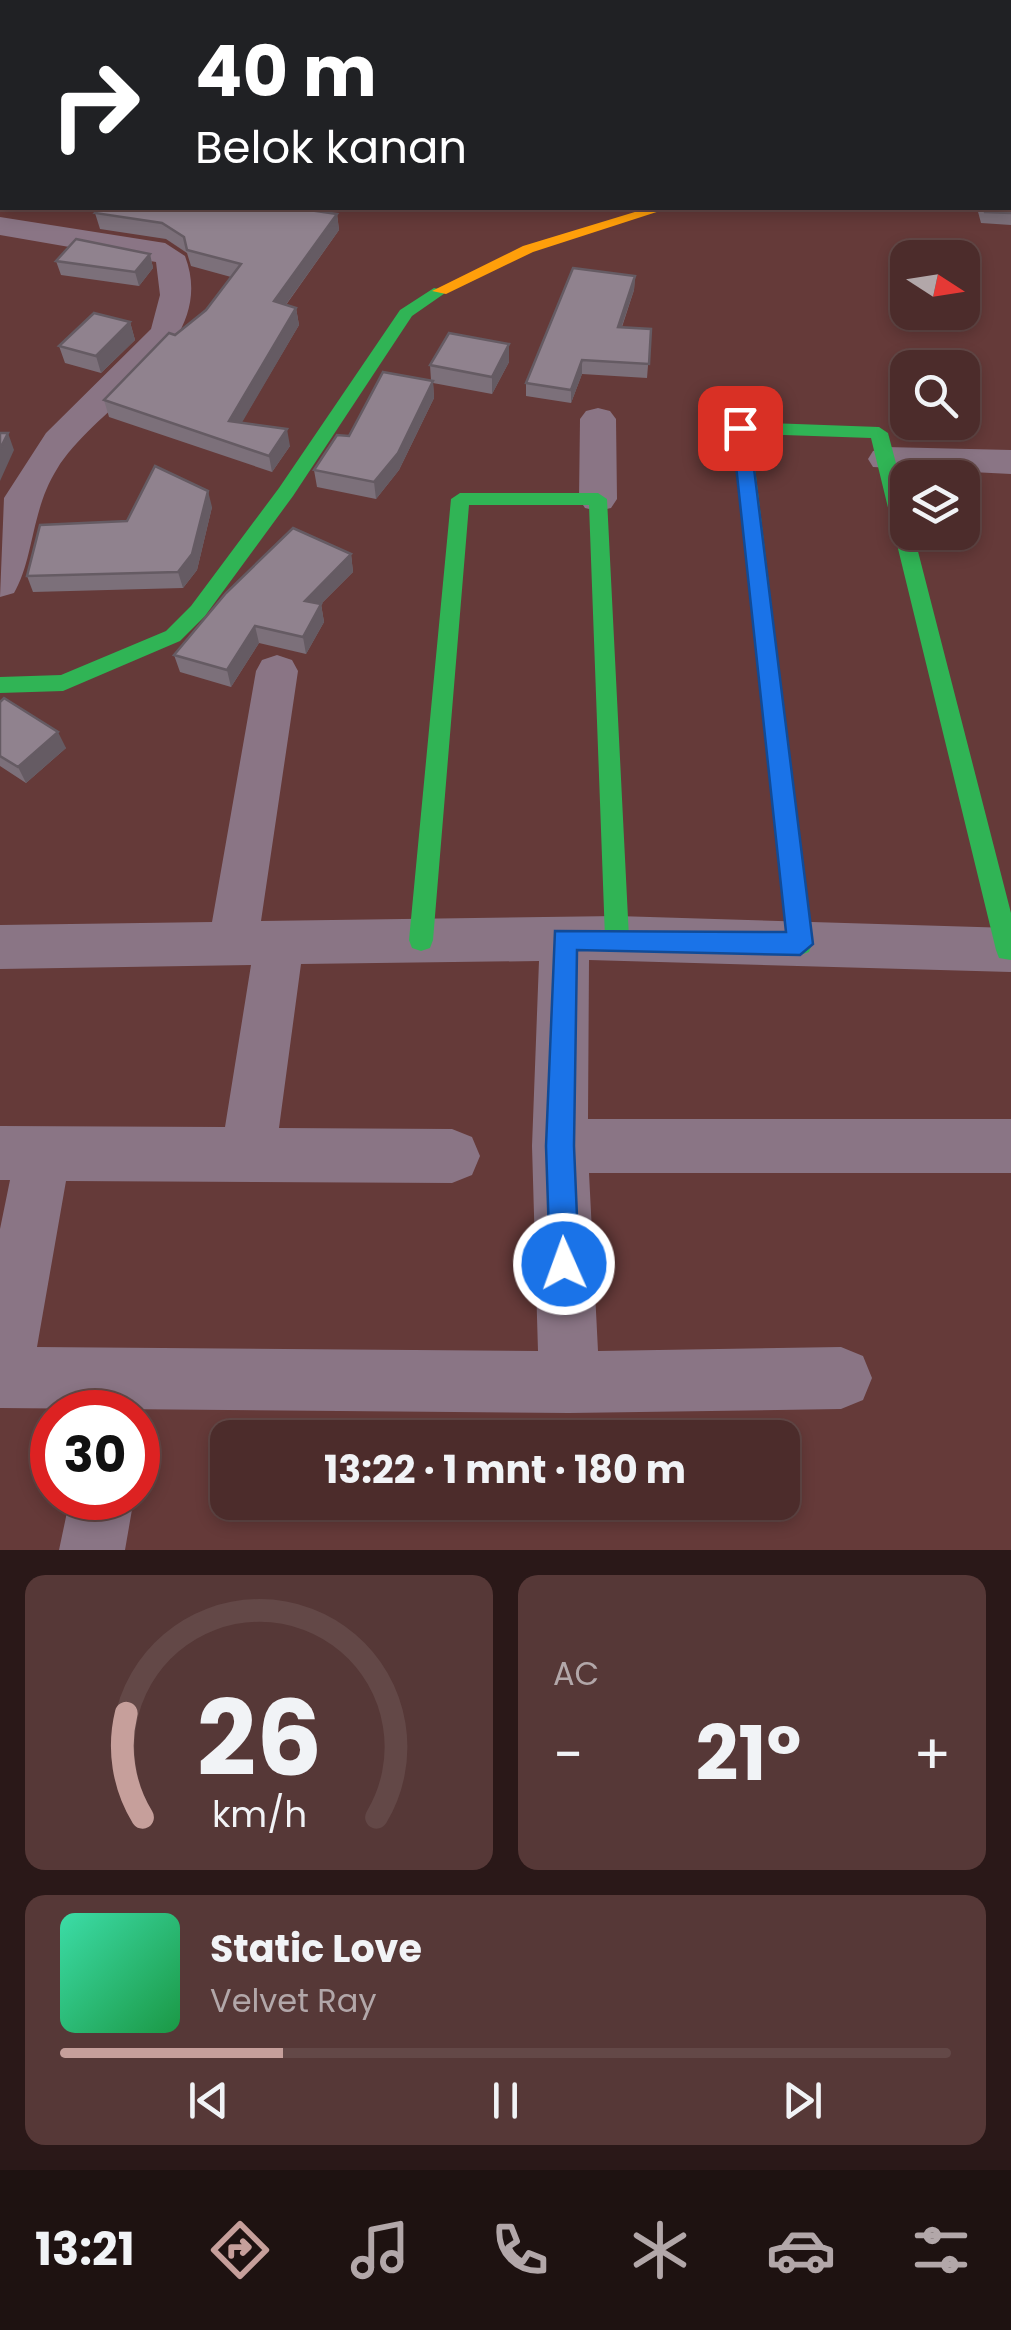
<!DOCTYPE html>
<html lang="id">
<head>
<meta charset="utf-8">
<style>
	body { margin:0; font-family:Poppins,sans-serif; background:#563837; color:#f1f3f6; height:100vh; display:flex; flex-direction:column; font-size:38px; white-space:nowrap }
	* { box-sizing:border-box; margin:0 }
	p { font-size:32px; color:#b2a7a9 }
	.icon { flex:none; width:55px; height:55px; fill:none; stroke:currentColor; stroke-width:2; stroke-linecap:round; stroke-linejoin:round }
	.map { position:relative; height:1550px; overflow:hidden }
	.details { display:flex; flex-direction:column; gap:25px; padding:25px; background:#2a1818; flex:1 }
	.details>* { flex:none }
	.hud { position:absolute; left:0px; top:0px; width:1012px; height:210px; box-shadow:0 5px 15px #0003,0 0 0 2px #634847; background:#202124; color:#fff; overflow:hidden }
	.needle { width:65px; rotate:102deg }
	.controls { position:absolute; left:890px; top:240px; display:grid; gap:20px }
	.controls a { display:grid; place-items:center; width:90px; height:90px; border-radius:20px; background:#4c2c2b; box-shadow:0 5px 15px #0003,0 0 0 2px #634847; font-size:50px }
	.speed { position:absolute; left:30px; top:1390px; display:flex; gap:20px; font-size:50px; font-weight:700; text-align:center }
	.speed>* { display:grid; place-content:center; width:130px; height:130px; border-radius:50%; background:#4c2c2b; box-shadow:0 5px 15px #0003,0 0 0 2px #634847; line-height:1 }
	.speed .limit { border:15px solid #d22; background:#fff; color:#111 }
	.pin { position:absolute; display:grid; place-items:center; width:85px; height:85px; color:#fff; margin:-42px; border-radius:20px; box-shadow:0 5px 15px #0006 }
	.me { position:absolute; width:110px; margin:-55px; rotate:358deg; stroke-linejoin:round; filter:drop-shadow(0 0 8px #0008) }
	.turn { display:flex; align-items:center; gap:35px; height:210px; padding:0 30px; font-size:45px }
	.turn .icon { width:130px; height:130px; stroke-width:2.5 }
	.turn b { display:block; font-size:70px; line-height:85px }
	.big { font-size:75px; font-weight:700; line-height:1.1 }
	.details .widget { flex:1; display:flex; flex-direction:column; justify-content:center; gap:15px; min-width:0; padding:0 35px; border-radius:20px; background:#563837 }
	.details .dial { align-items:center; gap:0 }
	.dial svg { height:260px; overflow:visible; fill:none; stroke:#634847; stroke-width:7; stroke-linecap:round; text-anchor:middle }
	.dial text { fill:#f1f3f6; stroke:none }
	.song { display:flex; align-items:center; gap:30px }
	.cover { width:120px; height:120px; border-radius:15px; background:linear-gradient(135deg,hsl(160 70% 55%),hsl(140 70% 35%)) }
	.played { height:10px; border-radius:5px; background:linear-gradient(90deg,#c69f9b 25%,#634847 25%) }
	.keys { display:flex; justify-content:space-around; direction:ltr }
	.heat { display:flex; justify-content:space-between; align-items:center; font-size:55px; direction:ltr }
	.details .tiles { flex:1; display:grid; gap:25px; grid-template-columns:1fr 1fr }
	.widget:last-child { grid-column:span 2 }
	.trip { position:absolute; left:210px; top:1420px; width:590px; height:100px; border-radius:20px; background:#4c2c2b; box-shadow:0 5px 15px #0003,0 0 0 2px #634847; font-weight:700; line-height:100px; text-align:center }
	.tabs { display:flex; height:160px; justify-content:space-around; align-items:center; background:#1e1211; color:#b2a7a9 }
	.tabs .icon { width:70px; height:70px }
	.tabs .current { color:#c69f9b }
	.tabs b { font-size:45px; color:#f1f3f6 }
	.map>svg:first-child { display:block }
</style>
</head>
<body>
<div class="map">
<svg width="1011" height="1550" viewBox="0 0 1011 1550">
	<rect width="100%" height="100%" fill="#653a39"/>
	<g fill="none" stroke-linecap="round" stroke-linejoin="round">
		<path fill="#8a7585" fill-rule="evenodd" d="M725,0h38l1,2h-37z
			M0,217l165,26 20,13c35,92 -87,147 -128,213 -26,41 -23,90 -43,124l-14,4 4,-99 42,-65 105,-104 9,-34 -4,-33 -156,-27z
			M598,408l12,3 6,8 1,80 -6,9 -13,3 -13,-3 -6,-9 1,-80 6,-8z
			M886,447l125,3v24l-138,-7 -5,-8 5,-8z
			M277,655l15,5 6,11 -37,250 356,-5 394,12v44l-422,-12 -1,159h423v54h-422l9,178 243,-4 22,9 9,22 -9,22 -22,9 -272,4 -569,-5v-179l10,-49h-10v-54l225,1 26,-162 -251,4v-44l212,-3 44,-251 6,-11zM539,961l-7,185 6,205 -501,-4 29,-166 386,2 20,-8 8,-19 -8,-19 -20,-8 -173,-1 22,-164z
			M70,1498h64l-9,52h-66z"/>
		<path fill="#30b455" fill-rule="evenodd" d="M434,288l14,3 -36,25 -119,180 -88,120 -25,25 -117,50 -63,2v-16l61,-2 105,-44 25,-25 88,-118 121,-178z
			M741,422l138,5 9,6 20,76v23h5l98,381v47l-12,-2 -3,-8 -125,-512 -120,-4 61,510 -3,8 -9,3 -9,-3 -59,-524z
			M460,493h138l9,6 22,439 -3,8 -9,3 -9,-3 -3,-8 -16,-433h-120l-36,435 -3,8 -9,3 -9,-3 -3,-8 42,-441z"/>
		<path fill="#ff9f0a" fill-rule="evenodd" d="M648,208h21l-136,44 -87,42 -14,-3 91,-45z"/>
	</g>
	<path fill="#7c707a" d="M630,0h62l-1,2h-61z
		M1011,58v167l-30,-2 -4,-15h33z
		M95,213l242,1 2,16 -53,75 10,3 3,17 -58,98 49,23 -18,26 -163,-55 -5,-17 71,-65 31,-25 25,-33 -40,-11 -4,-13 -21,-14 -66,-10z
		M150,254l3,14 -14,18 -78,-11 -5,-14z
		M635,276l-1,14 -12,37 29,2 -4,49 -65,-4 -11,29 -45,-7v-13z
		M130,322l5,18 -34,33 -36,-10 -6,-17z
		M509,362l-17,32 -59,-11 1,15 -35,72 -23,29 -59,-12 -3,-17 35,-34 82,-56 -1,-15z
		M212,507l-15,63 -14,18 -150,4 -6,-16 100,-55z
		M351,554l2,18 -32,32 3,18 -18,32 -47,-11 -28,44 -51,-15 -6,-17z
		M0,702l66,46 -40,35 -26,-17z"/>
	<path fill="#655b63" d="M337,214l2,16 -62,87 -3,-16z
		M150,254l3,14 -14,18 -4,-14z
		M635,276l-1,14 -17,50 1,-13z
		M296,308l3,17 -66,113 -4,-17z
		M130,322l5,18 -34,33 -5,-17z
		M509,344v18l-17,32v-17z
		M582,360v14l-11,29v-13z
		M433,381l1,17 -35,72 -23,29 -2,-17z
		M287,429l3,17 -18,26 -3,-16z
		M8,433l6,17 -14,31v-32z
		M208,491l4,16 -15,63 -14,18 -5,-16z
		M351,554l2,18 -32,32 3,18 -18,32 -3,-17 2,-36z
		M255,626l4,17 -28,44 -4,-17z
		M58,732l8,16 -40,35 -8,-16z"/>
	<path fill="#90828e" stroke="#655b63" stroke-width="2.5" d="M756,0h255v39l-1,1v-38h-256z
		M1010,49l1,9 -1,74z
		M1010,135l1,78 -26,-1 -1,-4h26z
		M100,208h195l42,6 -63,87 22,7 -67,113 58,8 -18,27 -165,-56 65,-67 6,2 31,-25 35,-46 -54,-14 -3,-13 -22,-14 -67,-10z
		M76,239l74,15 -15,18 -79,-11z
		M573,268l62,8 -17,51 33,2 -2,35 -67,-4 -11,30 -45,-7z
		M94,313l36,9 -34,34 -37,-10z
		M449,333l60,11 -17,33 -62,-12z
		M383,372l50,9 -35,72 -24,29 -60,-12 23,-35 12,1z
		M0,433h8l-8,16z
		M155,466l53,25 -16,63 -14,18 -151,4 13,-51 87,-4z
		M293,528l58,26 -46,47 16,3 -18,33 -48,-11 -28,44 -53,-15 52,-62z
		M4,698l54,34 -40,35 -18,-11v-54z"/>
	<path fill="#1a73e8" stroke="#114b97" stroke-width="2.5" d="M740,423l9,5 64,516 -13,11 -223,-5 -3,196 5,118 -4,10 -11,4 -10,-4 -4,-10 -4,-118 9,-215 231,1 -54,-504z"/>
</svg>
<div class="controls">
<a><svg class="needle" viewBox="-14 -14 28 28"><path d="M0-13l5 13h-10z" fill="#e53935"/><path d="M0 13l5-13h-10z" fill="#b2a7a9"/></svg></a>
<a><svg class="icon" aria-label="search" viewBox="0 0 24 24"><circle cx="10" cy="10" r="6"/><path d="M15 15l6 6"/></svg></a>
<a><svg class="icon" aria-label="layers" viewBox="0 0 24 24"><path d="M12 4l9 5-9 5-9-5zM3 14l9 5 9-5"/></svg></a>
</div>
<div class="speed"><div class="limit">30</div></div>
<div class="pin" style="left:740px;top:428px;background:#d93025"><svg class="icon" aria-label="arrive" viewBox="0 0 24 24"><path d="M6 21V4h12l-3 4 3 4H6"/></svg></div>
<svg class="me" style="left:564px;top:1264px" viewBox="-20 -20 40 40"><circle r="17" fill="#1a73e8" stroke="#fff" stroke-width="3"/><path d="M0-11L8 9 0 5-8 9z" fill="#fff"/></svg>
<div class="trip">13:22 · 1 mnt · 180 m</div>
<div class="hud">
<div class="turn"><svg class="icon" aria-label="right" viewBox="0 0 24 24"><path d="M7 20v-9h11M14 6l5 5-5 5"/></svg><div><b>40 m</b>Belok kanan</div></div>
</div>
</div>
<section class="details">
<div class="tiles">
<div class="widget dial"><svg viewBox="0 0 100 80">
<path d="M14 69A42 42 0 1 1 86 69"/>
<path d="M14 69A42 42 0 0 1 9 37" stroke="#c69f9b"/>
<text x="50" y="56" font-size="32" font-weight="700">26</text>
<text x="50" y="72" font-size="11">km/h</text>
</svg></div>
<div class="widget"><p>AC</p>
<div class="heat"><a>−</a><b class="big">21°</b><a>+</a></div>
</div>
<div class="widget">
<div class="song"><i class="cover"></i><div><b>Static Love</b><p>Velvet Ray</p></div></div>
<div class="played"></div>
<div class="keys"><svg class="icon" aria-label="previous" viewBox="0 0 24 24"><path d="M18 5L8 12l10 7zM5 5v14"/></svg><svg class="icon" aria-label="pause" viewBox="0 0 24 24"><path d="M8 5v14M16 5v14"/></svg><svg class="icon" aria-label="next" viewBox="0 0 24 24"><path d="M6 5l10 7-10 7zM19 5v14"/></svg></div>
</div>
</div>
</section>
<nav class="tabs">
<b>13:21</b>
<svg class="icon current" aria-label="directions" viewBox="0 0 24 24"><path d="M12 3l9 9-9 9-9-9zM9 14v-3h6M13 9l2 2-2 2"/></svg>
<svg class="icon" aria-label="music" viewBox="0 0 24 24"><path d="M9 18V5l10-2v13"/><circle cx="6" cy="18" r="3"/><circle cx="16" cy="16" r="3"/></svg>
<svg class="icon" aria-label="phone" viewBox="0 0 24 24"><path d="M5 4h4l2 5-3 2q2 4 5 5l2-3 5 2v4C11 20 4 13 5 4z"/></svg>
<svg class="icon" aria-label="climate" viewBox="0 0 24 24"><path d="M12 3v18M4 7l16 10M4 17L20 7"/></svg>
<svg class="icon" aria-label="car" viewBox="0 0 24 24"><path d="M5 17H2v-5l4-1 3-4h7l3 4 3 1v5h-3M9 17h6M6 11h13"/><circle cx="7" cy="17" r="2"/><circle cx="17" cy="17" r="2"/></svg>
<svg class="icon" aria-label="filters" viewBox="0 0 24 24"><path d="M4 7h16M4 17h16"/><circle cx="9" cy="7" r="2"/><circle cx="15" cy="17" r="2"/></svg>
</nav>
</body>
</html>
